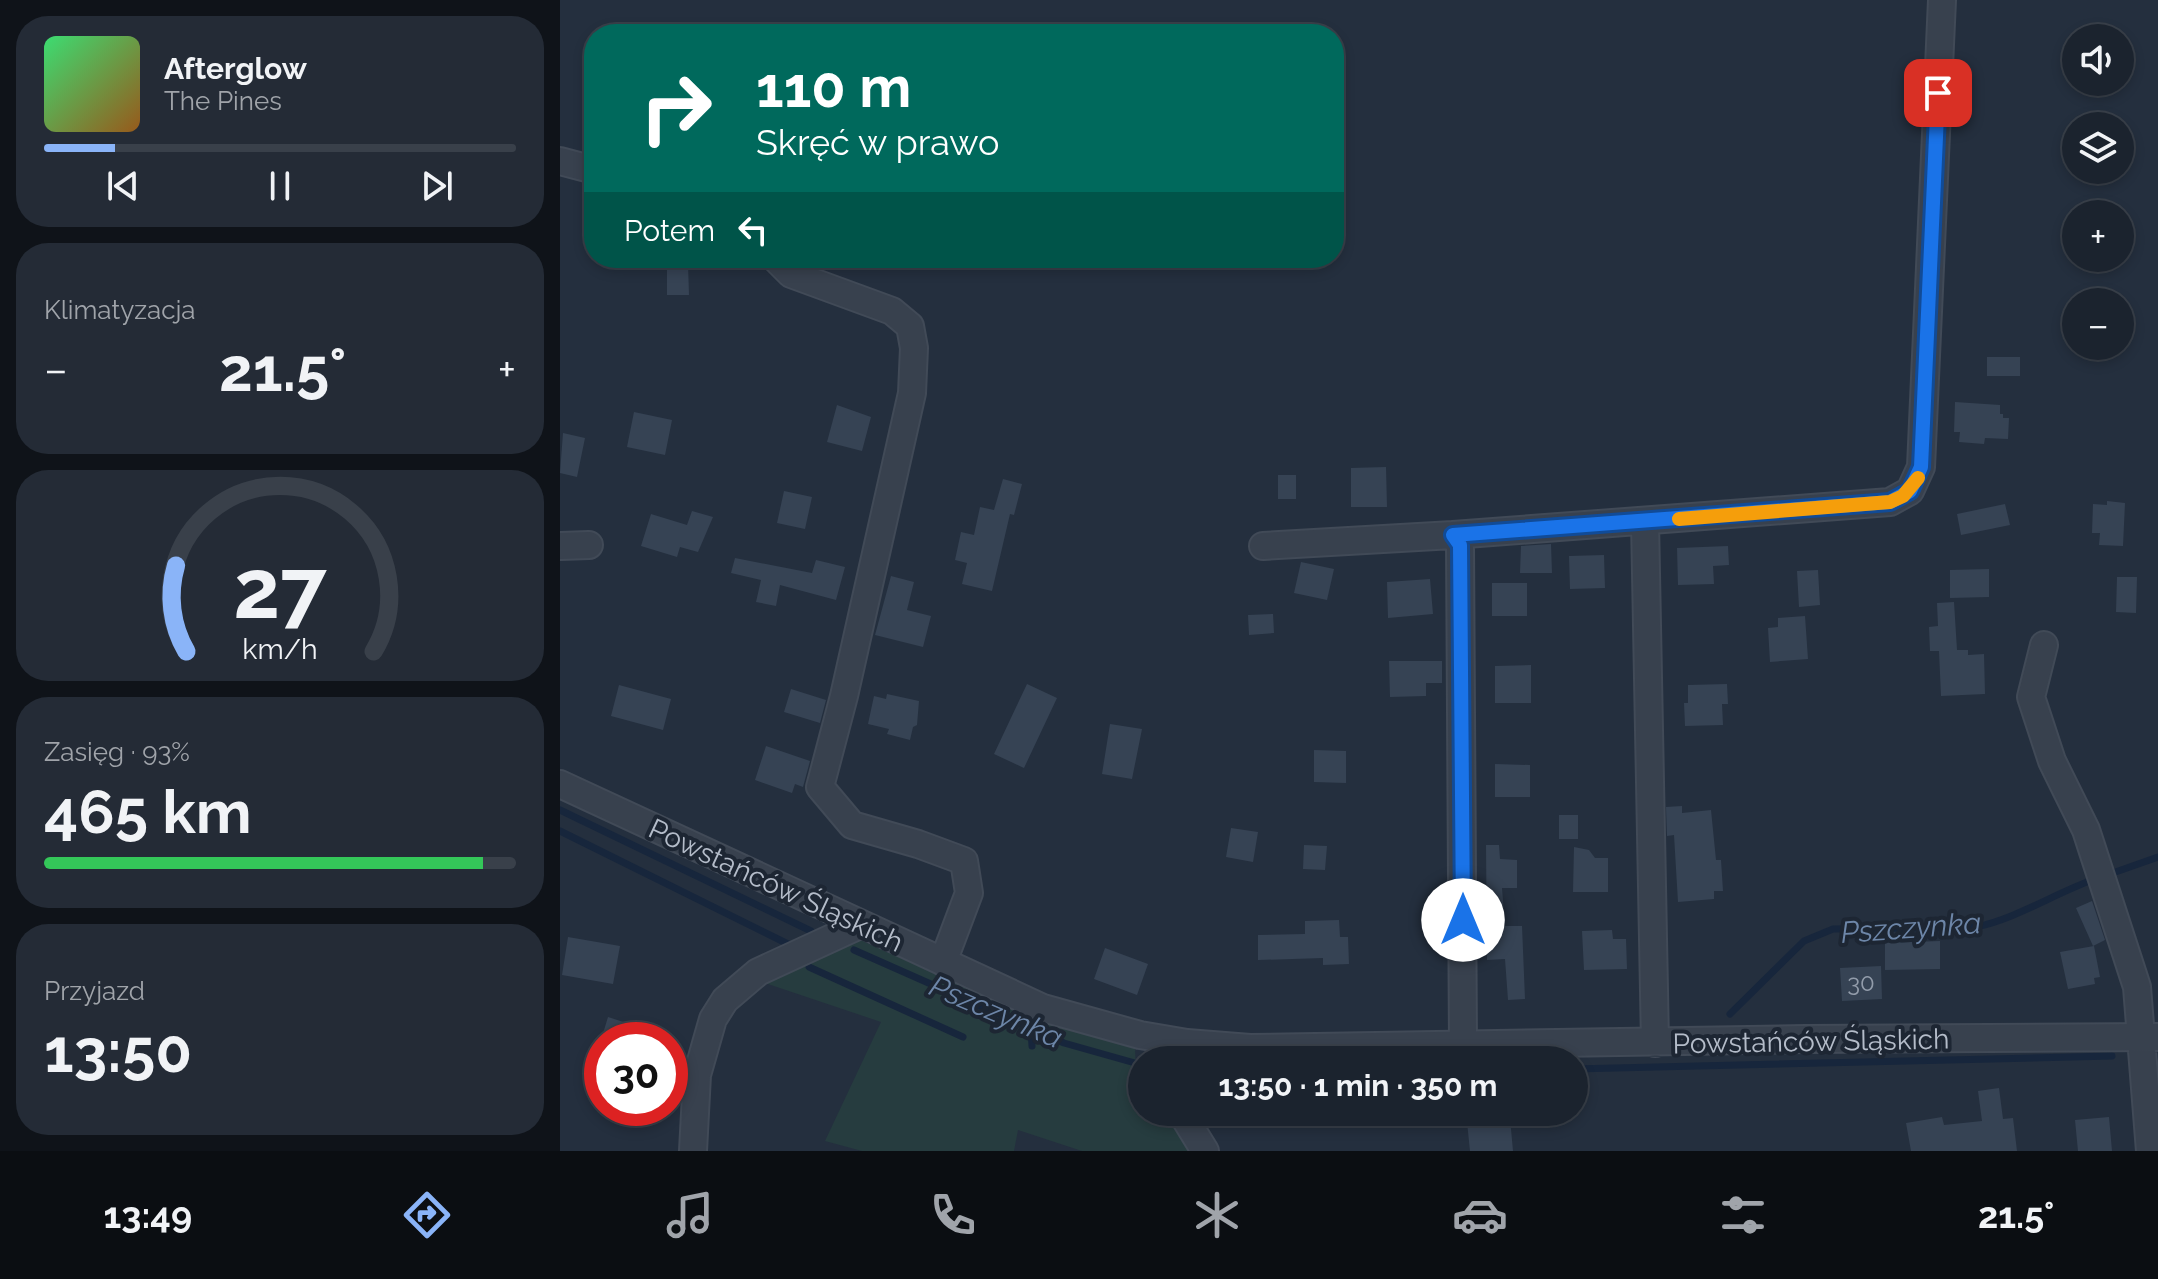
<!DOCTYPE html>
<html lang="pl">
<head>
<meta charset="utf-8">
<style>
	body { margin:0; font-family:Raleway,sans-serif; background:#242b36; color:#f1f3f6; height:100vh; display:flex; flex-direction:column; font-size:30px; white-space:nowrap }
	* { box-sizing:border-box; margin:0 }
	p { font-size:26px; color:#a0a4aa }
	.icon { flex:none; width:44px; height:44px; fill:none; stroke:currentColor; stroke-width:2; stroke-linecap:round; stroke-linejoin:round }
	.map { position:relative; flex:1; overflow:hidden }
	.details { display:flex; flex-direction:column; gap:16px; padding:16px; background:#0f1319; width:560px }
	.details>* { flex:none }
	.guide { position:absolute; left:24px; top:24px; width:760px; height:244px; border-radius:32px; box-shadow:0 4px 12px #0003,0 0 0 2px #39404a; background:#00695c; color:#fff; overflow:hidden }
	.controls { position:absolute; left:1502px; top:24px; display:grid; gap:16px }
	.controls a { display:grid; place-items:center; width:72px; height:72px; border-radius:50%; background:#1b232e; box-shadow:0 4px 12px #0003,0 0 0 2px #39404a; font-size:40px }
	.speed { position:absolute; left:24px; top:1022px; display:flex; gap:16px; font-size:40px; font-weight:700; text-align:center }
	.speed>* { display:grid; place-content:center; width:104px; height:104px; border-radius:50%; background:#1b232e; box-shadow:0 4px 12px #0003,0 0 0 2px #39404a; line-height:1 }
	.speed .limit { border:12px solid #d22; background:#fff; color:#111 }
	.pin { position:absolute; display:grid; place-items:center; width:68px; height:68px; color:#fff; margin:-34px; border-radius:16px; box-shadow:0 4px 12px #0006 }
	.me { position:absolute; width:88px; margin:-44px; rotate:0deg; stroke-linejoin:round; filter:drop-shadow(0 0 6px #0008) }
	.turn { display:flex; align-items:center; gap:28px; height:168px; padding:0 40px; font-size:36px }
	.turn .icon { width:104px; height:104px; stroke-width:2.5 }
	.turn b { display:block; font-size:56px; line-height:68px }
	.then { display:flex; align-items:center; height:76px; padding:0 40px; background:#0003; gap:16px; font-size:30px }
	.big { font-size:60px; font-weight:700; line-height:1.1 }
	.details .tile { flex:1; display:flex; flex-direction:column; justify-content:center; gap:12px; min-width:0; padding:0 28px; border-radius:32px; background:#242b36 }
	.details .dial { align-items:center; gap:0 }
	.dial svg { height:208px; overflow:visible; fill:none; stroke:#39404a; stroke-width:7; stroke-linecap:round; text-anchor:middle }
	.dial text { fill:#f1f3f6; stroke:none }
	.song { display:flex; align-items:center; gap:24px }
	.cover { width:96px; height:96px; border-radius:12px; background:linear-gradient(135deg,hsl(140 70% 55%),hsl(30 70% 35%)) }
	.played { height:8px; border-radius:4px; background:linear-gradient(90deg,#8ab4f8 15%,#39404a 15%) }
	.keys { display:flex; justify-content:space-around; direction:ltr }
	.heat { display:flex; justify-content:space-between; align-items:center; font-size:44px; direction:ltr }
	.charge { height:12px; border-radius:6px; background:linear-gradient(90deg,#34c759 93%,#39404a 0) }
	.trip { position:absolute; left:568px; top:1046px; width:460px; height:80px; border-radius:40px; background:#1b232e; box-shadow:0 4px 12px #0003,0 0 0 2px #39404a; font-weight:700; line-height:80px; text-align:center }
	.tabs { display:flex; height:128px; justify-content:space-around; align-items:center; background:#0b0e12; color:#a0a4aa }
	.tabs .icon { width:56px; height:56px }
	.tabs .on { color:#8ab4f8 }
	.tabs b { font-size:36px; color:#f1f3f6 }
	main { display:flex; flex:1; min-height:0 }
	.map>svg:first-child { display:block }
</style>
</head>
<body>
<main>
<section class="details">
<div class="tile">
<div class="song"><i class="cover"></i><div><b>Afterglow</b><p>The Pines</p></div></div>
<div class="played"></div>
<div class="keys"><svg class="icon" aria-label="previous" viewBox="0 0 24 24"><path d="M18 5L8 12l10 7zM5 5v14"/></svg><svg class="icon" aria-label="pause" viewBox="0 0 24 24"><path d="M8 5v14M16 5v14"/></svg><svg class="icon" aria-label="next" viewBox="0 0 24 24"><path d="M6 5l10 7-10 7zM19 5v14"/></svg></div>
</div>
<div class="tile"><p>Klimatyzacja</p>
<div class="heat"><a>−</a><b class="big">21.5°</b><a>+</a></div>
</div>
<div class="tile dial"><svg viewBox="0 0 100 80">
<path d="M14 69A42 42 0 1 1 86 69"/>
<path d="M14 69A42 42 0 0 1 10 36" stroke="#8ab4f8"/>
<text x="50" y="56" font-size="32" font-weight="700">27</text>
<text x="50" y="72" font-size="11">km/h</text>
</svg></div>
<div class="tile"><p>Zasięg · 93%</p><b class="big">465 km</b><div class="charge"></div></div>
<div class="tile"><p>Przyjazd</p><b class="big">13:50</b></div>
</section>
<div class="map">
<svg width="1598" height="1151" viewBox="0 0 1598 1151">
	<rect width="100%" height="100%" fill="#242f3e"/>
	<path fill="#263c3f" d="M298,939l176,79 101,30 1,24 6,7v33h26l24,39h-110l-64,-21 -4,21h-152l-37,-10 56,-119 -116,-39z"/>
	<g fill="none" stroke-linecap="round" stroke-linejoin="round">
		<path stroke="#17263c" stroke-width="7" d="M0,810l251,121
			M0,831l228,113
			M1547,875l51,-18
			M294,950l210,93 78,22
			M249,967l154,70
			M1170,1014l74,-73 29,-12 143,-2c42,-9 79,-34 119,-48
			M471,1029l1,17
			M1014,1069l538,-13"/>
	</g>
	<path fill="#364354" d="M107,264h21l1,31h-22z
		M1427,357h33v19h-33z
		M1395,402l45,3v9h3v4h6l-1,21 -23,-1 -1,6 -25,-2 1,-10h-6z
		M277,405l34,12 -9,34 -35,-9z
		M74,412l38,8 -7,35 -38,-8z
		M3,433l22,5 -8,39 -17,-4z
		M826,467l1,40h-36v-39z
		M718,475h18v24h-18z
		M443,479l19,5 -8,31 -4,-1 -18,77 -30,-7 5,-21 -12,-3 6,-28 13,3 6,-28 14,3z
		M224,491l28,6 -7,32 -28,-6z
		M1547,501l18,2 -2,43 -24,-1 1,-12h-8l1,-29 14,1z
		M1445,504l5,21 -49,10 -4,-21z
		M132,511l21,6 -15,35 -18,-5 -3,10 -36,-11 10,-32 36,11z
		M991,544l1,29h-32l1,-27z
		M1168,546l1,19 -16,1 1,18 -36,1 -1,-37z
		M1044,555l1,33 -35,1 -1,-33z
		M175,558l77,15 4,-13 29,7 -9,33 -56,-15 -4,21 -20,-4 5,-22 -30,-7z
		M741,562l33,7 -7,31 -33,-7z
		M1429,569v28l-39,1v-28z
		M1258,570l2,35 -21,2 -2,-36z
		M331,576l23,6 -7,28 24,6 -8,31 -48,-12z
		M1557,577h20l-1,36 -20,-1z
		M870,579l3,35 -45,4 -1,-36z
		M932,583h35v33h-35z
		M1394,602l3,48h11v5l16,-1 1,40 -44,2 -2,-45h-9l-1,-24 9,-1 -1,-23z
		M713,614l1,19 -25,2 -1,-20z
		M1245,616l3,43 -38,3 -2,-34 10,-1v-9z
		M829,661h53v22h-16v13l-36,1z
		M971,665v38h-36v-37z
		M467,684l30,14 -33,70 -30,-14z
		M1167,684l1,20h-6l1,21 -38,1 -1,-23h4v-18z
		M59,685l52,14 -8,31 -52,-14z
		M231,689l35,11 -6,23 -36,-11z
		M327,694l32,7 -2,24 -4,2 -3,13 -23,-6 2,-5 -21,-5 6,-28 12,3z
		M550,724l32,5 -10,50 -30,-5z
		M206,746l44,15 -7,26 -8,-3 -3,9 -37,-13z
		M754,750l32,1v32l-32,-1z
		M935,764l35,1v32h-35z
		M1122,806v7l29,-3 5,50h5l2,31h-9v8l-36,3 -4,-67 -7,1 -1,-29z
		M999,815h19v24h-19z
		M671,828l27,4 -5,30 -27,-5z
		M744,845l23,1 -2,24 -22,-1z
		M926,845h13l1,14 17,1v28h-15l3,38h17l3,73 -17,1 -3,-41 -18,1z
		M1014,847l15,3 6,8h13v34h-35z
		M1532,901l13,39 -12,6 -17,-38z
		M779,920l1,17h8l1,27 -26,1v-7l-65,2v-25l47,-1v-13z
		M1052,930l1,9h13l1,30 -43,1 -2,-39z
		M8,937l52,9 -7,38 -51,-9z
		M1380,941v28l-55,1v-27z
		M1534,946l6,31 -6,1 1,6 -27,5 -8,-37z
		M545,948l43,16 -11,31 -43,-16z
		M1321,966l1,33 -40,2 -2,-33z
		M48,1017l59,19 -1,4h-65z
		M1439,1088l4,31 10,-1 4,33h-106l-5,-28 36,-6 2,8 38,-4 -4,-30z
		M1549,1117l3,34h-34l-3,-31z
		M950,1118l3,33h-43l-3,-29z"/>
	<g fill="none" stroke-linecap="round" stroke-linejoin="round">
		<g stroke="#414a57" stroke-width="30">
			<path id="minor" d="M0,161l34,9
				M215,258l16,16 101,37 18,15 4,22 -2,45 -68,303 -24,91 32,38 66,19 46,17 5,32 -26,69
				M1085,521l10,522
				M893,535l437,-33 20,-11 11,-24 21,-467
				M0,546l29,-1
				M703,546l190,-11 7,10 3,500
				M1484,645l-13,52 21,64 34,69 51,157 13,164
				M0,784l483,224 97,27 47,8 63,5 555,-9 353,-2
				M621,1112l24,39
				M133,1151l4,-76 16,-56 12,-19 33,-28 102,-47"/>
		</g>
		<use href="#minor" stroke="#38414e" stroke-width="26"/>
	</g>
	<g fill="none" stroke-linecap="round" stroke-linejoin="round">
		<g stroke="#114b97" stroke-width="20">
			<path id="route" d="M903,920l-3,-375 -7,-10 437,-33 20,-11 11,-24 17,-374"/>
		</g>
		<use href="#route" stroke="#1a73e8" stroke-width="14"/>
		<path stroke="#f59e0b" stroke-width="14" d="M1119,519l211,-17 13,-6 15,-18"/>
	</g>
	<g text-anchor="middle" stroke-width="8" stroke-linejoin="round" paint-order="stroke">
		<g font-size="24" fill="#929caa">
			<text x="1301" y="991">30</text>
		</g>
		<g font-size="28" fill="#b4bcc9" stroke="#1d2633">
			<text transform="translate(216 885) rotate(25)" y="10">Powstańców Śląskich</text>
			<text transform="translate(1251 1041) rotate(-1)" y="10">Powstańców Śląskich</text>
		</g>
		<g font-size="30" font-style="italic" fill="#6d86a8" stroke="#1d2633">
			<text transform="translate(1351 928) rotate(-4)" y="10">Pszczynka</text>
			<text transform="translate(436 1012) rotate(23)" y="10">Pszczynka</text>
		</g>
	</g>
</svg>
<div class="controls">
<a><svg class="icon" aria-label="sound" viewBox="0 0 24 24"><path d="M4 9h4l5-4v14l-5-4H4zM17 9q2 3 0 6"/></svg></a>
<a><svg class="icon" aria-label="layers" viewBox="0 0 24 24"><path d="M12 4l9 5-9 5-9-5zM3 14l9 5 9-5"/></svg></a>
<a>+</a>
<a>−</a>
</div>
<div class="speed"><div class="limit">30</div></div>
<div class="pin" style="left:1378px;top:93px;background:#d93025"><svg class="icon" aria-label="arrive" viewBox="0 0 24 24"><path d="M6 21V4h12l-3 4 3 4H6"/></svg></div>
<svg class="me" style="left:903px;top:920px" viewBox="-20 -20 40 40"><circle r="19" fill="#fff"/><path d="M0-13L10 11 0 6-10 11z" fill="#1a73e8"/></svg>
<div class="trip">13:50 · 1 min · 350 m</div>
<div class="guide">
<div class="turn"><svg class="icon" aria-label="right" viewBox="0 0 24 24"><path d="M7 20v-9h11M14 6l5 5-5 5"/></svg><div><b>110 m</b>Skręć w prawo</div></div>
<div class="then">Potem<svg class="icon" aria-label="left" viewBox="0 0 24 24"><path d="M17 20v-9H6M10 6l-5 5 5 5"/></svg></div>
</div>
</div>
</main>
<nav class="tabs">
<b>13:49</b>
<svg class="icon on" aria-label="directions" viewBox="0 0 24 24"><path d="M12 3l9 9-9 9-9-9zM9 14v-3h6M13 9l2 2-2 2"/></svg>
<svg class="icon" aria-label="music" viewBox="0 0 24 24"><path d="M9 18V5l10-2v13"/><circle cx="6" cy="18" r="3"/><circle cx="16" cy="16" r="3"/></svg>
<svg class="icon" aria-label="phone" viewBox="0 0 24 24"><path d="M5 4h4l2 5-3 2q2 4 5 5l2-3 5 2v4C11 20 4 13 5 4z"/></svg>
<svg class="icon" aria-label="climate" viewBox="0 0 24 24"><path d="M12 3v18M4 7l16 10M4 17L20 7"/></svg>
<svg class="icon" aria-label="car" viewBox="0 0 24 24"><path d="M5 17H2v-5l4-1 3-4h7l3 4 3 1v5h-3M9 17h6M6 11h13"/><circle cx="7" cy="17" r="2"/><circle cx="17" cy="17" r="2"/></svg>
<svg class="icon" aria-label="filters" viewBox="0 0 24 24"><path d="M4 7h16M4 17h16"/><circle cx="9" cy="7" r="2"/><circle cx="15" cy="17" r="2"/></svg>
<b>21.5°</b>
</nav>
</body>
</html>
